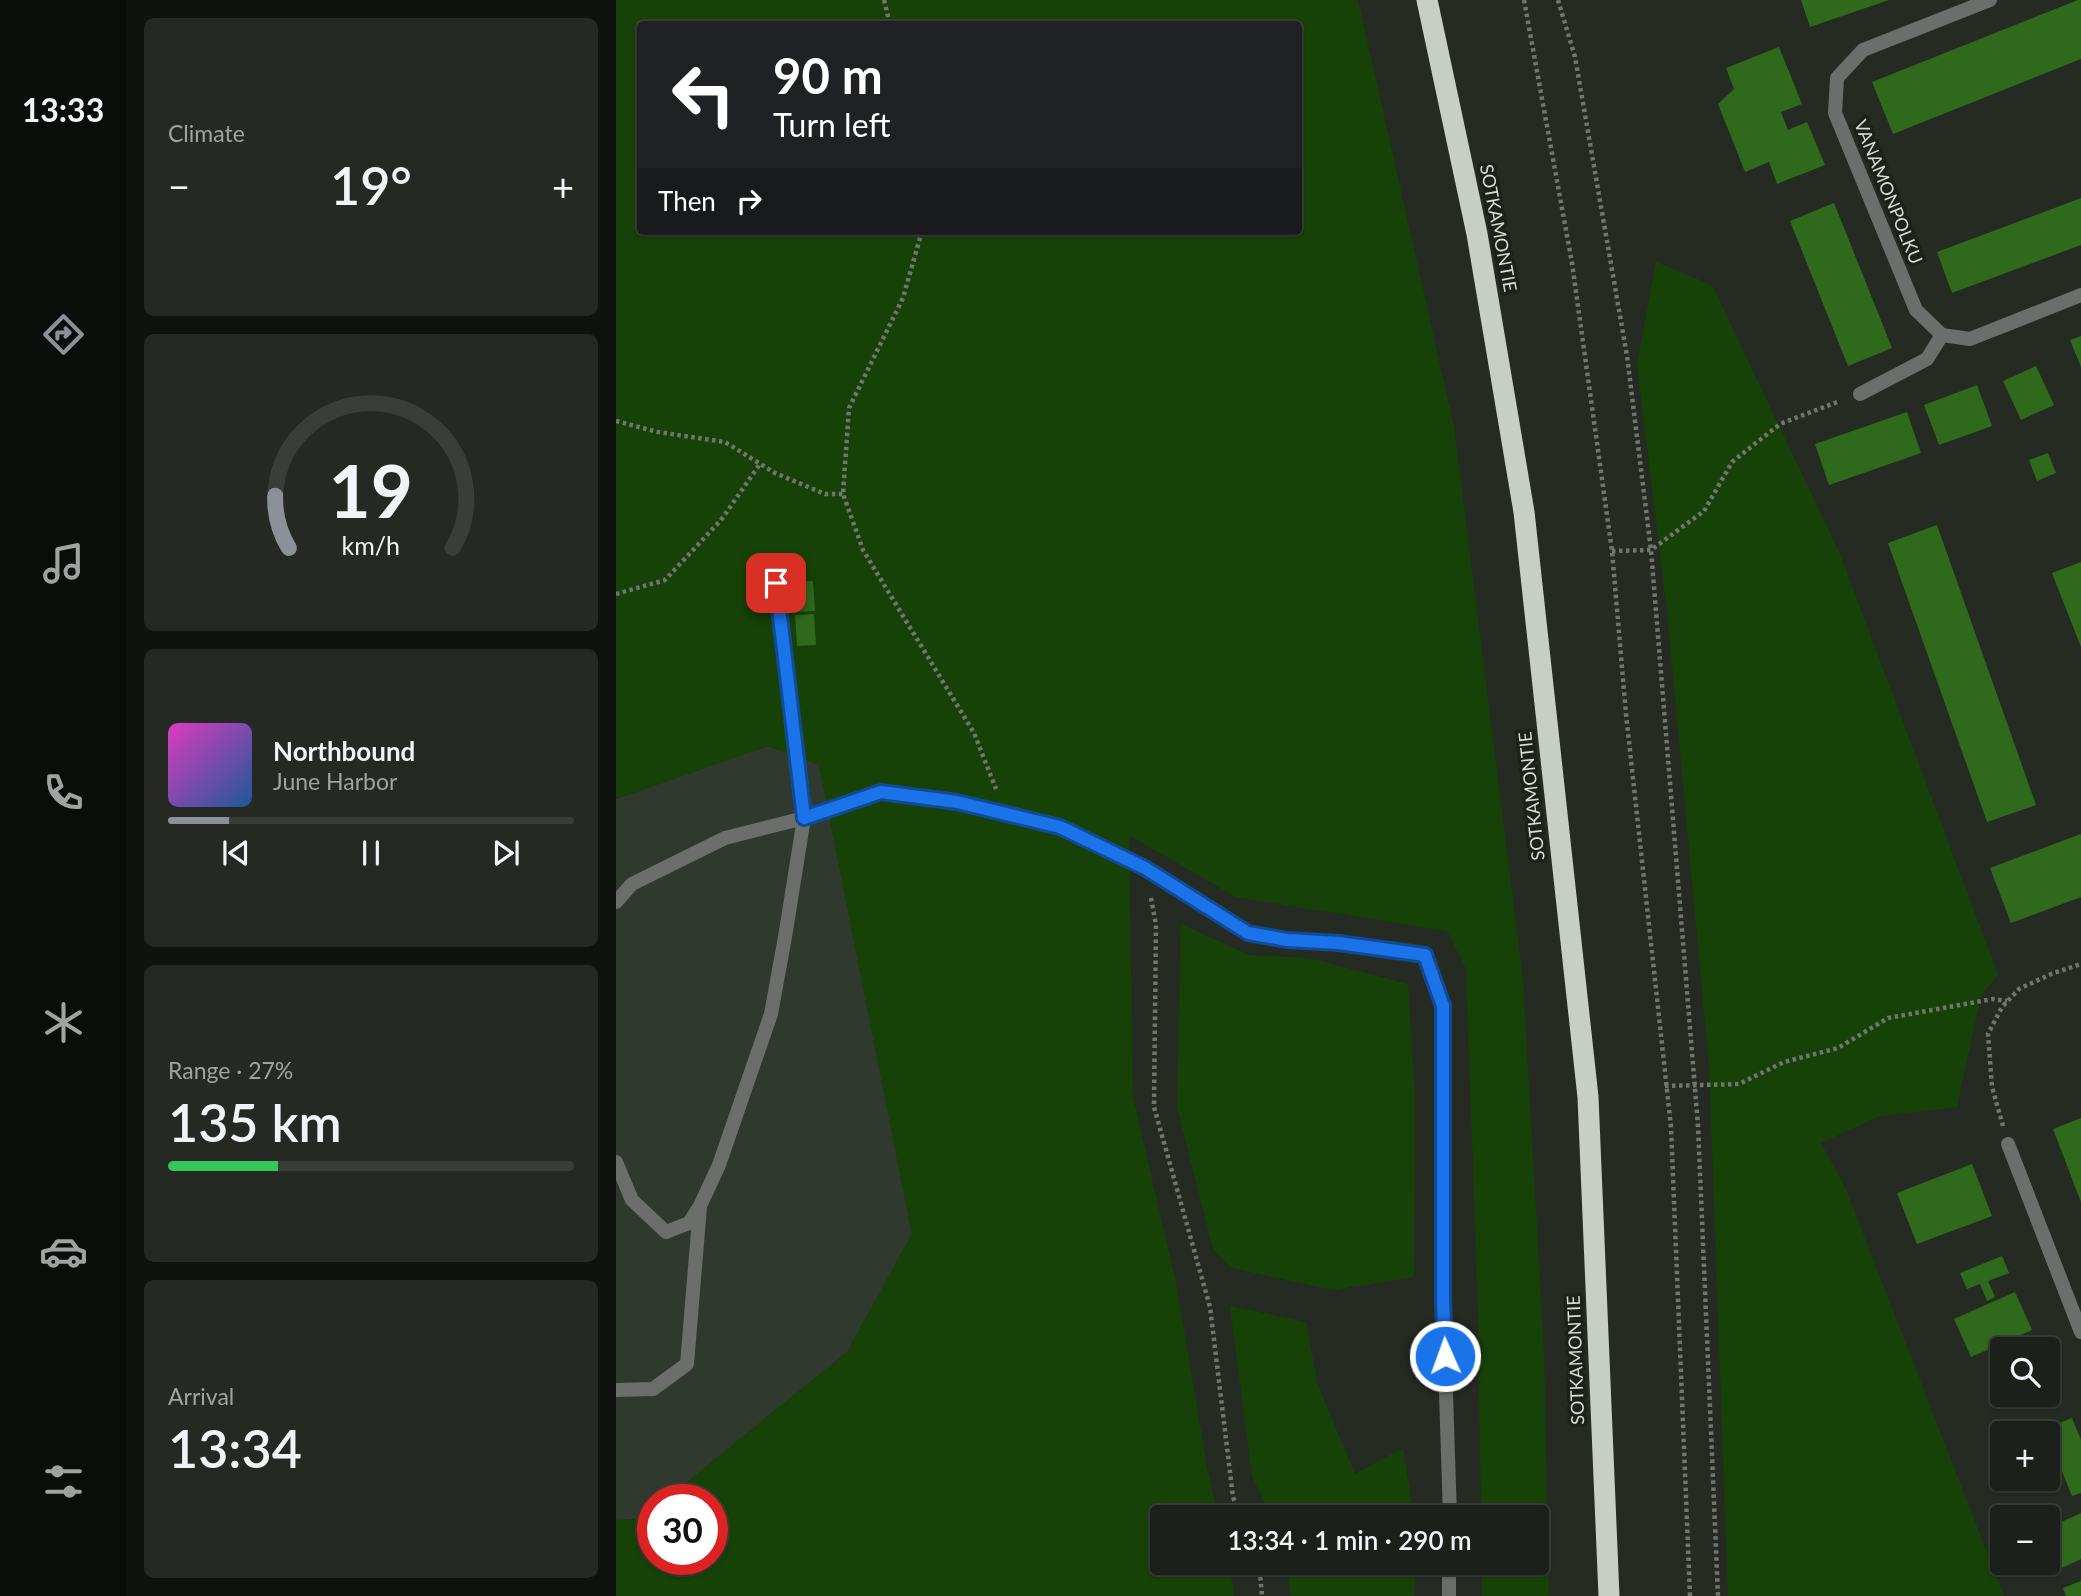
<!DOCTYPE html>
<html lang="en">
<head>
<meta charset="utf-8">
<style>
	body { margin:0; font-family:Lato,sans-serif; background:#252823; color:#f1f3f6; height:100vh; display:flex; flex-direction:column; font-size:26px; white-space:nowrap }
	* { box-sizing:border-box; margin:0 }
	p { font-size:23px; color:#a0a3a2 }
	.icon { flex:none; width:38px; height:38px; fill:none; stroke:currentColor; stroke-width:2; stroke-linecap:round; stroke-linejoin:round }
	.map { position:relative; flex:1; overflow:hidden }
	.side { display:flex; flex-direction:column; gap:18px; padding:18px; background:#0f120e; width:490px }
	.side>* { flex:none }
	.banner { position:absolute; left:21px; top:21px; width:665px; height:214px; border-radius:7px; box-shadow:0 2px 5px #0004,0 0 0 2px #3a3e39; background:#202124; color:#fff; overflow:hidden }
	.controls { position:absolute; left:1374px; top:1337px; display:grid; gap:14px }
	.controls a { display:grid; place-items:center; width:70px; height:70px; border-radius:7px; background:#1c201a; box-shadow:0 2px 5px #0004,0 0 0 2px #3a3e39; font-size:35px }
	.speed { position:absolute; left:21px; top:1484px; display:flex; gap:14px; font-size:35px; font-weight:700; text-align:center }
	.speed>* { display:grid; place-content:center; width:91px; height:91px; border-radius:50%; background:#1c201a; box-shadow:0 2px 5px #0004,0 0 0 2px #3a3e39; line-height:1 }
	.speed .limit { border:10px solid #d22; background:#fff; color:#111 }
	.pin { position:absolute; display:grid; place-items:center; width:60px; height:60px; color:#fff; margin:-30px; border-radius:14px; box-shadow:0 4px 10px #0006 }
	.me { position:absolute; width:77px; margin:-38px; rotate:358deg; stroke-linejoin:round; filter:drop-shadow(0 0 5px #0008) }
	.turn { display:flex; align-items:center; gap:24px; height:147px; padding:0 21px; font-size:32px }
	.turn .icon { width:91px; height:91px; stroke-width:2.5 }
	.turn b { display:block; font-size:49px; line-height:60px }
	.then { display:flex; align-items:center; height:66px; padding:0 21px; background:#0003; gap:14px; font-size:26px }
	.big { font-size:52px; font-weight:600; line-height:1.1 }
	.side .tile { flex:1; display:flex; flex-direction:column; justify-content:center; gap:10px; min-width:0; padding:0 24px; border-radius:10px; background:#252823 }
	.side .dial { align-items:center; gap:0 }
	.dial svg { height:182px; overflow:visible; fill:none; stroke:#3a3e39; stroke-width:7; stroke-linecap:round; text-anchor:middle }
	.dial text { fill:#f1f3f6; stroke:none }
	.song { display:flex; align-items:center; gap:21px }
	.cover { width:84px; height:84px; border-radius:10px; background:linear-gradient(135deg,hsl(310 70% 55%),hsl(210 70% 35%)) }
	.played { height:7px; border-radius:4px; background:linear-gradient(90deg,#8c9099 15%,#3a3e39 15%) }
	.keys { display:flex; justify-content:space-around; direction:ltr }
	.heat { display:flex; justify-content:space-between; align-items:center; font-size:38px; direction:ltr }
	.charge { height:10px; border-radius:5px; background:linear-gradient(90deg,#34c759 27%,#3a3e39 0) }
	.trip { position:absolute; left:534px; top:1505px; width:399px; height:70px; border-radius:7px; background:#1c201a; box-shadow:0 2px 5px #0004,0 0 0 2px #3a3e39; font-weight:600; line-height:70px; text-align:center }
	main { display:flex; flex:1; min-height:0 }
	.dock { display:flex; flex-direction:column; width:126px; justify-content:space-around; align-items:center; background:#0b0d0a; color:#a0a3a2 }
	.dock .icon { width:49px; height:49px }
	.dock .on { color:#8c9099 }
	.dock b { font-size:32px; color:#f1f3f6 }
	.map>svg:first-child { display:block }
</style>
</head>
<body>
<main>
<nav class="dock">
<b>13:33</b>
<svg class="icon on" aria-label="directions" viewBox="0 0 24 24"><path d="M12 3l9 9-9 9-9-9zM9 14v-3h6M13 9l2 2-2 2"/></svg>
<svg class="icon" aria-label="music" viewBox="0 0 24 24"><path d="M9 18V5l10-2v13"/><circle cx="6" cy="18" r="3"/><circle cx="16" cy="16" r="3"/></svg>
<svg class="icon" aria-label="phone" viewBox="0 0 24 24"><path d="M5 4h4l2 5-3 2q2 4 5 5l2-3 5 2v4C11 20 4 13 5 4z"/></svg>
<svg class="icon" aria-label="climate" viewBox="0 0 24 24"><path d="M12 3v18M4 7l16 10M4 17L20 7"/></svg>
<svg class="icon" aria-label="car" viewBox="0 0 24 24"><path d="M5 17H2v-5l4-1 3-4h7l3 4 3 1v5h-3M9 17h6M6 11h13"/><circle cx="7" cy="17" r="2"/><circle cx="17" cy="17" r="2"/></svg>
<svg class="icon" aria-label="filters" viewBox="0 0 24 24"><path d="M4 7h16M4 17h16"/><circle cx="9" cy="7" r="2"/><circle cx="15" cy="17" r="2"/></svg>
</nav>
<section class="side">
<div class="tile"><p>Climate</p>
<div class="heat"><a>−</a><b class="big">19°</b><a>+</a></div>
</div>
<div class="tile dial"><svg viewBox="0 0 100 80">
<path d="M14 69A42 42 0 1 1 86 69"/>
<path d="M14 69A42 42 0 0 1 8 46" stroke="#8c9099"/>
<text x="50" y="56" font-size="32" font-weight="700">19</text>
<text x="50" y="72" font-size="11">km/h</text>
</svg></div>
<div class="tile">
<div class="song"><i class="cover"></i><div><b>Northbound</b><p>June Harbor</p></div></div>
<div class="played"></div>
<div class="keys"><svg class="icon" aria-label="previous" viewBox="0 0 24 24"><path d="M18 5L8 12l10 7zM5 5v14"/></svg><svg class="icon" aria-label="pause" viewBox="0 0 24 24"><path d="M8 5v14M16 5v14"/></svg><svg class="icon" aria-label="next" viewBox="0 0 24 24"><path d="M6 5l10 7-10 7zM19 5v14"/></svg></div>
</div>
<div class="tile"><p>Range · 27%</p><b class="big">135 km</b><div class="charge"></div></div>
<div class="tile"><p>Arrival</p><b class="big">13:34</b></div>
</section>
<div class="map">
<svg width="1465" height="1596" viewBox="0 0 1465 1596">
	<rect width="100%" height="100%" fill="#252b23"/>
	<path fill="#2f392d" d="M152,746l51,18 93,470 -65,118 -182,148h-12v9l-12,10 -25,1v-721z"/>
	<path fill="#174207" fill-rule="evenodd" d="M0,0h742l96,427 69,553 21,374 5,242h-67v-33h54v-46h-55l-3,-203 -12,-345 -19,-38 -211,-34 -107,-62 4,262 43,186 32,189 10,45h-56v46h67l5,33h-618v-76l25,-1 12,-10v50h59v-59h-47l182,-148 65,-118 -93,-469 -51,-19 -152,53zM24,24h658v207h-658z
		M1040,262l56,23 128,269 158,421 -17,20 -24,112 -77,9 -59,27 24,44 159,409h-276l-19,-531 -42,-454 -30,-247z
		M565,924l68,31 60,3 99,26 7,113 -1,180 -81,13 -101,-22 -19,-19 -36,-142z
		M614,1306l76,16 12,63 37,89 48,-26 11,69h-143l-19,-41z
		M670,1563h130l-2,33h-123z"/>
	<path fill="#2f6a1c" d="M1185,0h88l-79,27z
		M1462,0h3v59l-188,75 -21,-52z
		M1163,47l23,57 -21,8 7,18 19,-8 18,43 -48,19 -8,-22 -24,10 -27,-68 16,-15 -8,-21z
		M1465,198v47l-129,48 -15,-41z
		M1218,203l58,145 -44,18 -58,-145z
		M1465,336v31l-11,-27z
		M1420,366l18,39 -33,15 -18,-39z
		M1361,385l15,41 -53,19 -15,-40z
		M1291,412l14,41 -92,32 -14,-41z
		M1432,453l8,20 -19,8 -8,-21z
		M1321,525l99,280 -49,17 -99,-279z
		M1465,562v85l-29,-74z
		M197,581l2,30 -19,1 -2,-30z
		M198,614l2,31 -19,1 -2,-31z
		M1465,834v63l-70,26 -21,-55z
		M1465,1118v84l-28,-73z
		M1356,1164l20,52 -75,28 -20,-51z
		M1386,1256l7,17 -21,8 7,16 -8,4 -7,-17 -13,5 -7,-16z
		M1399,1292l17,38 -61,27 -17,-38z
		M1456,1418l9,22v53l-9,3 -11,-27 -13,5v-41h-13z
		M1465,1513v46l-19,9 -14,-32v-8z
		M1465,1581v15h-15l-3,-8z"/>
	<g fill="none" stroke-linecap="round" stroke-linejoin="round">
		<path stroke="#70756f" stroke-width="4.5" stroke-dasharray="3.5 3.5" stroke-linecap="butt" d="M268,0l6,24
			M908,0l48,263 40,288 14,163 45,413 19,469
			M942,0l17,57 52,299 24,194 47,576 20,470
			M306,231l-19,67 -54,110 -6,86 20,56 111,183 22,56
			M0,421l42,11 67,10 50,31 50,21h18
			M996,551l39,-1 53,-39 28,-49 48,-38 60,-23
			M0,594l49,-14 56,-60 39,-56
			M535,898l5,27 -2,182 56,200 23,190 8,20
			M1049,1086l74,-2 45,-22 54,-14 50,-30 105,-19 14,2
			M1387,1126l-11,-39 -4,-53 14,-27 17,-18 32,-15 30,-10
			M643,1563l3,33"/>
		<path stroke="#6b6e6a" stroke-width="14" d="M1374,0l-127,50 -26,28 -2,35 81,197 26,25 28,4 111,-44
			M1244,394l67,-35 15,-24
			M0,902l16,-18 93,-46 79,-20 77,-26 76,10 103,25 85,41 103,65 39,7 52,3 86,12 18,51v294l7,217
			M1392,1144l73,188
			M0,1162l16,38 34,32 23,-9 11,-17 19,-41 52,-151 14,-77 19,-119 -28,-235
			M0,1390l37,-1 34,-25 13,-157
			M833,1596v-33"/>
		<path stroke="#c7cec4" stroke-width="21" d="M811,0l50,234 47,278 64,585 21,499"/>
	</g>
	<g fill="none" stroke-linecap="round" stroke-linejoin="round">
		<g stroke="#114b97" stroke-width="18">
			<path id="route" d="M160,583l28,235 77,-26 76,10 103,25 85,41 103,65 39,7 52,3 86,12 18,51v294l2,56"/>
		</g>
		<use href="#route" stroke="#1a73e8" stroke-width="12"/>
	</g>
	<g text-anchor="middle" stroke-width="7" stroke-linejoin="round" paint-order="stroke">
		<g font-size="18" fill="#d9ddd8" stroke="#1c211a">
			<text transform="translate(1272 192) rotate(68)" y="6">VANAMONPOLKU</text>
			<text transform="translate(882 228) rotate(79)" y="6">SOTKAMONTIE</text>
			<text transform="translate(916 796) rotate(-96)" y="6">SOTKAMONTIE</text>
			<text transform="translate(960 1360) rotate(-92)" y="6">SOTKAMONTIE</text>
		</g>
	</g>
</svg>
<div class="controls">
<a><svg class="icon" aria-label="search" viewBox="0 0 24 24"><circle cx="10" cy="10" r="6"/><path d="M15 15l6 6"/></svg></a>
<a>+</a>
<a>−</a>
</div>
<div class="speed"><div class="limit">30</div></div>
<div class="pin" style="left:160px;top:583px;background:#d93025"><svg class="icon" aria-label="arrive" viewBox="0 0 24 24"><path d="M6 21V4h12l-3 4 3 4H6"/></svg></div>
<svg class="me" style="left:829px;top:1356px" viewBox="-20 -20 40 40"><circle r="17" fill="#1a73e8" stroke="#fff" stroke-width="3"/><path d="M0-11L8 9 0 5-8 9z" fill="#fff"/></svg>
<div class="trip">13:34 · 1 min · 290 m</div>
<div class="banner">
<div class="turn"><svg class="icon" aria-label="left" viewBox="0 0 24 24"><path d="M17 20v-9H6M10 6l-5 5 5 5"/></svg><div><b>90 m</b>Turn left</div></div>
<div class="then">Then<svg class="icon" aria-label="right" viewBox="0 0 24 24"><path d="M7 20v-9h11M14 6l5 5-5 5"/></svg></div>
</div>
</div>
</main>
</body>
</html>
